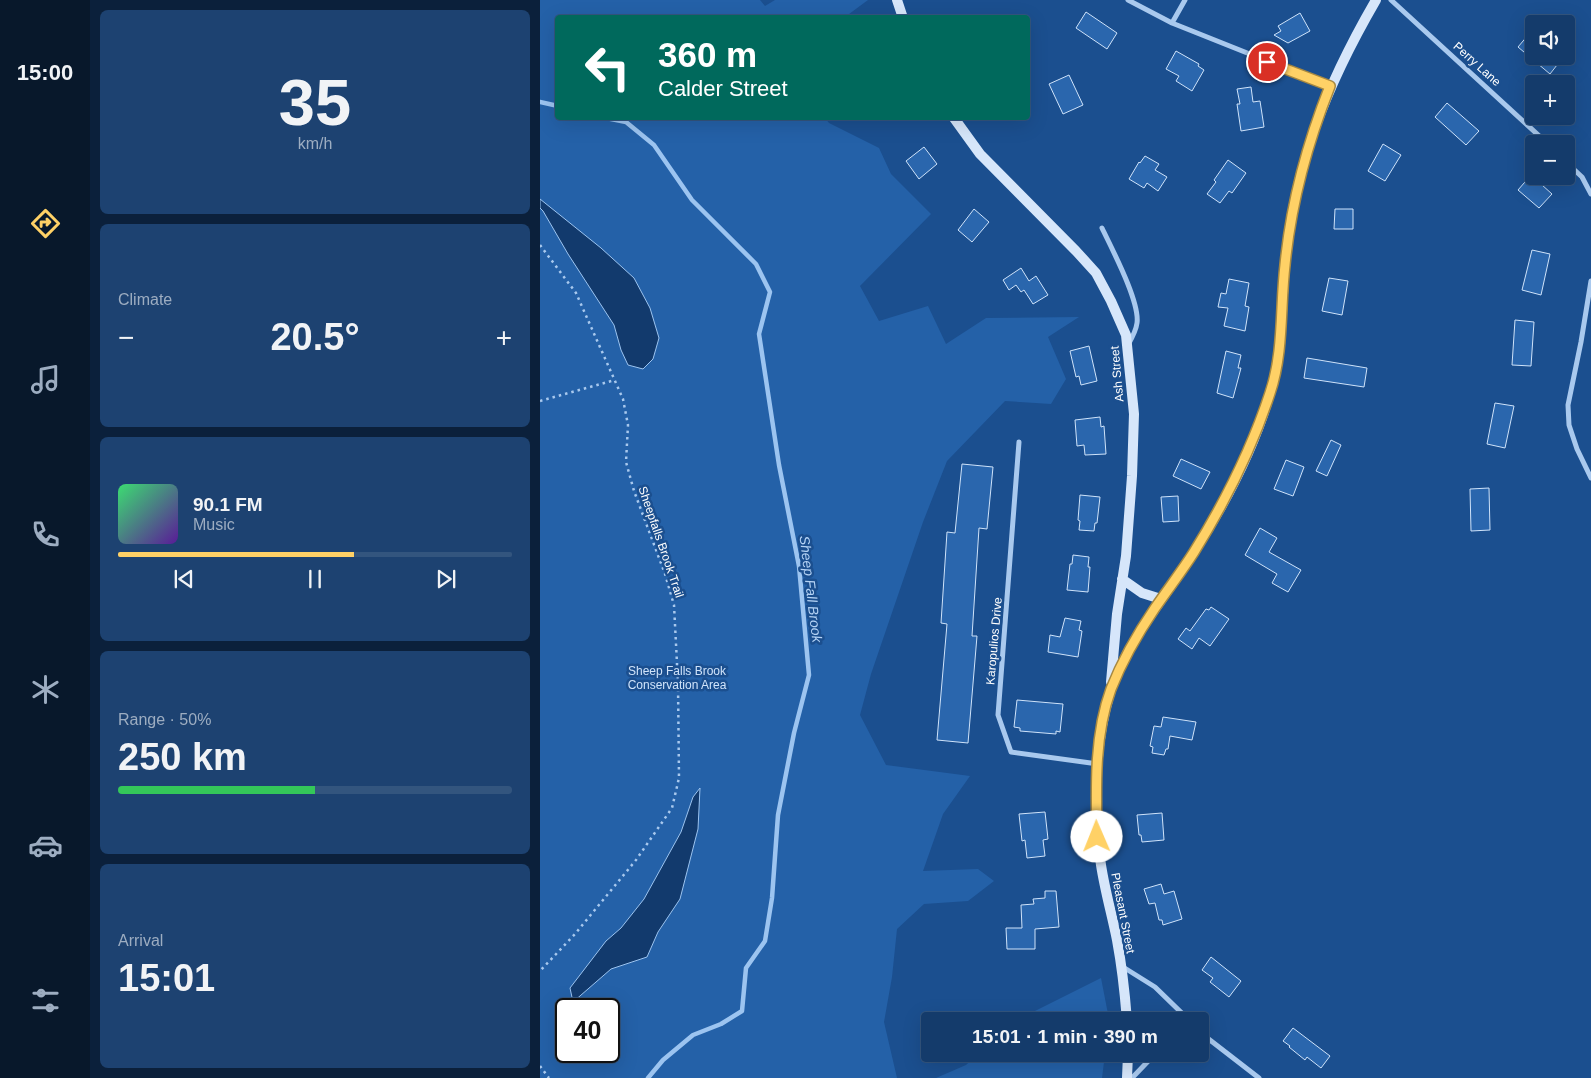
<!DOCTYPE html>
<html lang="en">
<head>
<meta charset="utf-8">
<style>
	body { margin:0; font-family:Helvetica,sans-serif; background:#1d4271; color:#f1f3f6; height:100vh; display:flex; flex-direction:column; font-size:19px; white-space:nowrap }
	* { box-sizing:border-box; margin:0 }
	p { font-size:16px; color:#9dadc1 }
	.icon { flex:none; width:28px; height:28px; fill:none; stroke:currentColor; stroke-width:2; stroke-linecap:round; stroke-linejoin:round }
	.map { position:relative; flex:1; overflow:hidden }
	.details { display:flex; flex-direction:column; gap:10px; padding:10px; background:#0b203b; width:450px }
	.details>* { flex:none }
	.top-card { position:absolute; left:15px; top:15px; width:475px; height:105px; border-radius:5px; box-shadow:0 5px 20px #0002,0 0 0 1px #33557e; background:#00695c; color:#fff; overflow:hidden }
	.controls { position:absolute; left:985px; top:15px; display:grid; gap:10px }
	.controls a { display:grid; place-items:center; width:50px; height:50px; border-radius:5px; background:#143b6b; box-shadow:0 5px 20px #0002,0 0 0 1px #33557e; font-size:25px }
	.speed { position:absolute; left:15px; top:998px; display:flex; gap:10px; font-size:25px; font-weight:700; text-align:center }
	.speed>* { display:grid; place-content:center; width:65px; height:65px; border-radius:50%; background:#143b6b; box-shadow:0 5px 20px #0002,0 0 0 1px #33557e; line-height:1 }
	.speed .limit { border:2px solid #111; border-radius:8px; background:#fff; color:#111 }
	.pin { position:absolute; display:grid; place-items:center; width:42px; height:42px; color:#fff; margin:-21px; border:2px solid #fff; border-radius:50%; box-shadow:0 1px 5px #0007 }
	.me { position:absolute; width:55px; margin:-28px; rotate:359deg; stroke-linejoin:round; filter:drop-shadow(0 0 4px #0008) }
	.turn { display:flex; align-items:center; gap:18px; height:105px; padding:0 20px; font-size:22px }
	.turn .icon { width:65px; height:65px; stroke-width:2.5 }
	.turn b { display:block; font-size:35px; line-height:42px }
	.big { font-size:38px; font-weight:700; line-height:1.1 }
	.details .widget { flex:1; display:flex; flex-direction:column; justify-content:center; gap:8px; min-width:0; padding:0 18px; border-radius:8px; background:#1d4271 }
	.details .dial { align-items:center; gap:0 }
	.dial b { font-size:65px; line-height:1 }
	.song { display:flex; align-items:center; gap:15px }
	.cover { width:60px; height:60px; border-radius:8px; background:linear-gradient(135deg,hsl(140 70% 55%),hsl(270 70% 35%)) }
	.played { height:5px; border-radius:2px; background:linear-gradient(90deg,#ffd166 60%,#33557e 60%) }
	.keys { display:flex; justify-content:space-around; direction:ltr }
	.heat { display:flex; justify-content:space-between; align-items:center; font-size:28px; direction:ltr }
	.charge { height:8px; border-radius:4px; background:linear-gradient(90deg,#34c759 50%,#33557e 0) }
	.trip { position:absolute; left:381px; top:1012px; width:288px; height:50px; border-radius:5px; background:#143b6b; box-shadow:0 5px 20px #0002,0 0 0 1px #33557e; font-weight:700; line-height:50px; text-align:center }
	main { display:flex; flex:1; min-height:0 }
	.dock { display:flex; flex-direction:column; width:90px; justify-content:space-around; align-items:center; background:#08182b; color:#9dadc1 }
	.dock .icon { width:35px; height:35px }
	.dock .on { color:#ffd166 }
	.dock b { font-size:22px; color:#f1f3f6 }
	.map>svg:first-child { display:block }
</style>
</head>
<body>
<main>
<nav class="dock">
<b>15:00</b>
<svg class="icon on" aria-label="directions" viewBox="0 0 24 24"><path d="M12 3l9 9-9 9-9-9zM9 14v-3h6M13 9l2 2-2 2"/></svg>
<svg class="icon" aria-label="music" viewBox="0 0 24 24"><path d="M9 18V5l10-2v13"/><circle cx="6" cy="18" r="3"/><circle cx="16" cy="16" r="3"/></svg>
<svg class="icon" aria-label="phone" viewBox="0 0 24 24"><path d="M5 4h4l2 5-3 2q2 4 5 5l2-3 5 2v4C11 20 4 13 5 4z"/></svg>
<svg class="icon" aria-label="climate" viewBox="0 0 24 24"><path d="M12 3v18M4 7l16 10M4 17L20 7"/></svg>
<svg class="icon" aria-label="car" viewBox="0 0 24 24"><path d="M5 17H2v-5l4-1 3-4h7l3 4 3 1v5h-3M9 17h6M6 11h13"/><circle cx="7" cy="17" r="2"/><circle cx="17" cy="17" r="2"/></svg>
<svg class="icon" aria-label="filters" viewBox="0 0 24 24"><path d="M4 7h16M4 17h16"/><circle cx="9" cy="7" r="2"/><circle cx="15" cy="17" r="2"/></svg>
</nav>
<section class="details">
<div class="widget dial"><b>35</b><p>km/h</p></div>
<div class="widget"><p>Climate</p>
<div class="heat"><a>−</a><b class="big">20.5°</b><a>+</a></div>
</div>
<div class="widget">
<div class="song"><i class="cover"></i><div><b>90.1 FM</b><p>Music</p></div></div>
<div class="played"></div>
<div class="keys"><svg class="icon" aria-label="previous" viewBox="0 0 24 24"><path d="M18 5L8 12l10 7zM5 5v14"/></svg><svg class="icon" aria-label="pause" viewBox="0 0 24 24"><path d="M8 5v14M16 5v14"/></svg><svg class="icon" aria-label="next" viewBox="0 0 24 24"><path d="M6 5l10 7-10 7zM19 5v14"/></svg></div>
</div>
<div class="widget"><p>Range · 50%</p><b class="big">250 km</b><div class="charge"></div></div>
<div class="widget"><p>Arrival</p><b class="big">15:01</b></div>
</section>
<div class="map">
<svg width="1051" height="1078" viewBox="0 0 1051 1078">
	<rect width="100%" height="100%" fill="#1b4f8f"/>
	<path fill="#2461a8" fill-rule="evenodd" d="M0,0h220l5,6 10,-6h93l-23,17 -287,1v100h267l4,5 50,25 12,26 40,40 -71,72 19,35 49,-15 18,38 40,-26 93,-1 -31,20 18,42 -15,25 -46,-3 -58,60 -24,61 -52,152 -11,41 26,50 84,11 -27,38 -20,57 55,-2 16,12 -26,20 -44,3 -27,25 -5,48 -8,45 13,56h-357zM26,1009h43v42h-43z
		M561,978l7,36 -1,7h-92z
		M438,1054h127l-3,24h-166l30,-13z"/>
	<path fill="#123a6d" stroke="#9cc4f0" d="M0,199l61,49 33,30 16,30 9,30 -6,21 -10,10 -15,-4 -7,-15 -7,-25 -46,-71 -25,-43 -3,-3z
		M160,788l-2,41 -18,70 -22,33 -11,25 -36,12 -38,33 -3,-14 36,-47 15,-13 23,-29 37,-67 12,-35z"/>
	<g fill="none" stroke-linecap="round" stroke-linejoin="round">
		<path stroke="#9cc4f0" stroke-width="4.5" d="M0,102l18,4
			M66,118l20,4 28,23 38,55 64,64 14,28 -11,42 20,131 20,101 10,109 -15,58 -16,82 -6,83 -7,43 -19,27 -4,43 -21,13 -28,11 -30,25 -15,18"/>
	</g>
	<path fill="#2a66ad" stroke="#cfe3fa" d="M546,12l31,21 -10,16 -31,-21z
		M760,13l10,18 -22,12 -14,-8 7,-4 -3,-5z
		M994,28v28h30l-14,18 -32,-27z
		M636,51l23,13 -1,2 6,4 -12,21 -16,-10 3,-5 -13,-7z
		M529,75l14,30 -20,9 -14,-30z
		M711,87l2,15 7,-1 4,26 -23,4 -4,-27h3l-3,-15z
		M907,103l32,28 -13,14 -31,-28z
		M843,144l18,11 -16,26 -17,-10z
		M384,147l13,17 -18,15 -13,-18z
		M605,156l14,8 -4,6 12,7 -9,14 -11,-8 -3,5 -15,-9 10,-17 1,1z
		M688,160l18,13 -14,20 -3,-2 -9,12 -13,-9 9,-12 -2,-2z
		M991,175l21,19 -13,14 -21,-18z
		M434,209l15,13 -17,20 -14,-12z
		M795,209h18v20h-19z
		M992,250l18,4 -9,41 -19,-5z
		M481,268l8,13 7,-5 12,19 -15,9 -9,-14 -3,2 -5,-7 -7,5 -6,-10z
		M789,278l19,3 -6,34 -20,-4z
		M689,279l20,4 -4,23 4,1 -4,24 -21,-5 4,-18 -10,-1 3,-14 5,1z
		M975,320l19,2 -3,44 -19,-1z
		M549,346l8,35 -16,4 -2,-9 -3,1 -6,-26z
		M686,351l15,4 -3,13h3l-8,30 -16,-5z
		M767,358l60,10 -3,19 -60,-9z
		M955,403l19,3 -9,42 -18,-4z
		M560,417l1,10 3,-1 2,28 -21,1 -1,-10 -7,1 -2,-26z
		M791,440l10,5 -14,31 -11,-5z
		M641,459l29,13 -9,17 -28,-13z
		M746,460l18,7 -11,29 -19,-7z
		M422,464l31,3 -6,62 -8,-1 -7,108h5l-9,107 -31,-3 10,-116 -6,-1 6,-91 8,1z
		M949,488l1,42 -19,1 -1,-42z
		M540,495l20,2 -3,26h-2l-1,8 -15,-1 1,-9 -2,-1z
		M638,496l1,25 -16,1 -2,-25z
		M720,528l17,10 -8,14 32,18 -13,22 -16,-9 5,-9 -32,-19z
		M533,555l16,2 -1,10h2l-2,25 -21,-2 3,-26h2z
		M671,607l18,12 -19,27 -11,-8 -7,11 -14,-10 8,-11 4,3 16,-22 3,1z
		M525,618l16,3 -2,9 3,1 -4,26 -30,-5 2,-17 10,2z
		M477,700l46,4 -3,28 -4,-1v3l-36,-3v-3l-6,-1z
		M623,717l33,5 -4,18 -22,-4 -2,13h-2l-2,6 -12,-2 1,-6 -3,-1 4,-20 7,1z
		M505,812l3,27 -5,1 2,16 -18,2 -2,-18 -3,1 -3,-27z
		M622,813l2,27 -22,2 -1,-7h-2l-2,-20z
		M621,884l3,10 10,-3 8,28 -19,6 -1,-5h-3l-4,-17 -6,1 -5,-15z
		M505,891h11l3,36 -24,2v20h-28l-1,-21h16l-1,-23 13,-1 -1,-5 12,-1z
		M671,957l30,24 -12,16 -19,-15 3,-4 -11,-8z
		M753,1028l37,28 -9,12 -14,-11 -2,3 -16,-13 1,-1 -7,-5z"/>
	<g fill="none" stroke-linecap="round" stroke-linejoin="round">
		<path stroke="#a9c9ee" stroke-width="2.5" stroke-dasharray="2.5 4" stroke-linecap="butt" d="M0,245l36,48 47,106 5,26 -2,37 8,29 31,83 9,31 4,78 1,95 -7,30 -36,52 -61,74 -35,37
			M0,401l75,-21
			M0,1066l9,12"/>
		<path stroke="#a9c9ee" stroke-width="5" d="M588,0l44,23 158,63
			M851,0l157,144
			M632,23l13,-23
			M1026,162l16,15 9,17
			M562,228c10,21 38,74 35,95 -1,8 -5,15 -9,22
			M1051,281l-10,61 -13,63 1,20 8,24 14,29
			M479,442l-21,273 13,37 87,12
			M583,967l32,20 35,34
			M660,1034l6,3 53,41
			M592,1078l23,-24"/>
		<path stroke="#d6e6fa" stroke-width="10" d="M357,0l6,18
			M414,118l26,36 96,97 20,22 15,28 15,34 8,79 -2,62 -6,80 -9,58 -6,68
			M582,579l20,14 19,6
			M587,1021c-2,-27 -5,-54 -10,-81 -5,-25 -12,-49 -16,-75 -8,-53 -7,-121 9,-172 17,-53 55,-95 84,-141 31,-48 61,-106 77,-162 12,-40 10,-82 14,-124 9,-100 41,-180 91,-266
			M587,1078l1,-24"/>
	</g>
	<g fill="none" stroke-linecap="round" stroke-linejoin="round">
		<g stroke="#a68842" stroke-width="12">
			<path id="route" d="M557,837c-1,-48 -3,-102 14,-148 11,-28 27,-56 44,-81 13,-19 27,-37 39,-56 31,-50 58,-104 76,-159 14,-41 10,-86 15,-128 6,-62 22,-121 45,-179l-63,-24"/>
		</g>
		<use href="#route" stroke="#ffd166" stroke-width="9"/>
	</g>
	<g text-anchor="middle" stroke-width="5" stroke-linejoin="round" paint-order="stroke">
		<g font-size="12" fill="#fff" stroke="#1b4f8f">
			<text transform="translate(937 64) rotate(42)" y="4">Perry Lane</text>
			<text transform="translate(577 374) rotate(-95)" y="4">Ash Street</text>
			<text transform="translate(121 542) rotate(71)" y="4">Sheepfalls Brook Trail</text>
			<text transform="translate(454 641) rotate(-85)" y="4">Karopulios Drive</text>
			<text transform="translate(583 913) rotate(79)" y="4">Pleasant Street</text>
		</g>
		<g font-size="12" fill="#cfe3fa" stroke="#1b4f8f">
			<text x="137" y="675">Sheep Falls Brook<tspan x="137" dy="14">Conservation Area</tspan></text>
		</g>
		<g font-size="14" font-style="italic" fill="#b5d3f5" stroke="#1b4f8f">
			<text transform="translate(271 589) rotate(83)" y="5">Sheep Fall Brook</text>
		</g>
	</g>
</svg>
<div class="controls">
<a><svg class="icon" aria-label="sound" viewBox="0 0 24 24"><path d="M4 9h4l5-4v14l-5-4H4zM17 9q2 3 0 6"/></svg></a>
<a>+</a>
<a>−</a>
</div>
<div class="speed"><div class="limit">40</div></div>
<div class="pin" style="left:727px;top:62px;background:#d93025"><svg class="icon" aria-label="arrive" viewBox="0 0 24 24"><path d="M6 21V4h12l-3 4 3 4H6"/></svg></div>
<svg class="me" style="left:557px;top:837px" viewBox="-20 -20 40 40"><circle r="19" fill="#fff"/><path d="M0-13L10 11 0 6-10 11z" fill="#ffd166"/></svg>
<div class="trip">15:01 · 1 min · 390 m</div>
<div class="top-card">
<div class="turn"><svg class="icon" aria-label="left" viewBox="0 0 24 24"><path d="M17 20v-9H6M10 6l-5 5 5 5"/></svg><div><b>360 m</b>Calder Street</div></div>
</div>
</div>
</main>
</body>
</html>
